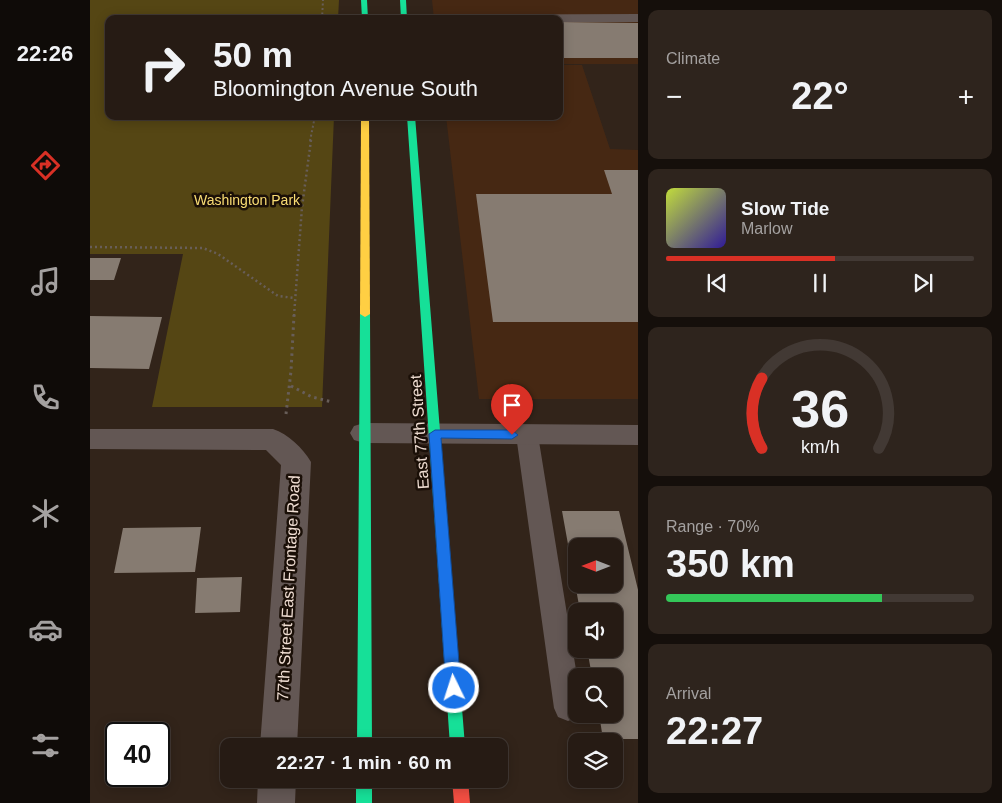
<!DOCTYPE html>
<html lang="en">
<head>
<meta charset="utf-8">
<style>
	body { margin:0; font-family:Helvetica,sans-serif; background:#2e241d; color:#f1f3f6; height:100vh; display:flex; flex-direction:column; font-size:19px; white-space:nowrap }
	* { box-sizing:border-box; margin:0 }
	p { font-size:16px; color:#a4a1a0 }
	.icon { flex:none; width:28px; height:28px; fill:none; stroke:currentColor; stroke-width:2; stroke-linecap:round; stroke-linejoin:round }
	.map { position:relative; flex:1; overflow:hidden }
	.panel { display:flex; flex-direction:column; gap:10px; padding:10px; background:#150f0b; width:364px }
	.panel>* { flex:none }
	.hud { position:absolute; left:15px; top:15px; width:458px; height:105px; border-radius:10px; box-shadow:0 2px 12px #0003,0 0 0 1px #423934; background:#261b14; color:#f1f3f6; overflow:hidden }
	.needle { width:32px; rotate:270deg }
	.buttons { position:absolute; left:478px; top:538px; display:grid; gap:10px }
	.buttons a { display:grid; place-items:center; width:55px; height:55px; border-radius:10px; background:#261b14; box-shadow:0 2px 12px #0003,0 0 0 1px #423934; font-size:25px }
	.speed { position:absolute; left:15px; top:722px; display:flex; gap:10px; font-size:25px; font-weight:700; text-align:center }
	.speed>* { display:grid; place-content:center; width:65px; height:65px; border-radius:50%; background:#261b14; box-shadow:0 2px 12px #0003,0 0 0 1px #423934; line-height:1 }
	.speed .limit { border:2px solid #111; border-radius:8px; background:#fff; color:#111 }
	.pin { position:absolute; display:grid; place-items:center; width:42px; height:42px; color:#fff; margin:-51px -21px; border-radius:50% 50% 50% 0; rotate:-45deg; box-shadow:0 0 5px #0007 }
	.pin .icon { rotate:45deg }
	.me { position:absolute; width:55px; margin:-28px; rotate:356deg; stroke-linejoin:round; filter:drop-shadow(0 0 4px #0008) }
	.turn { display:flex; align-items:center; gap:18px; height:105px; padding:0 25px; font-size:22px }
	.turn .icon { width:65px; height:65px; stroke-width:2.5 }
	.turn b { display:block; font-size:35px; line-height:42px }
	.big { font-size:38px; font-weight:600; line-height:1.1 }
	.panel .widget { flex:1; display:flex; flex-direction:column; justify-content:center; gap:8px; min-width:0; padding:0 18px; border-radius:10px; background:#2e241d }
	.panel .dial { align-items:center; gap:0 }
	.dial svg { height:130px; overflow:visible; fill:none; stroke:#423934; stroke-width:7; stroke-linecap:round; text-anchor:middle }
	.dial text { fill:#f1f3f6; stroke:none }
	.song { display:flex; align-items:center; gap:15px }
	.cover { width:60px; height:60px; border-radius:8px; background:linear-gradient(135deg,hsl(70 70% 55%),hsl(250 70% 35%)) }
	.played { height:5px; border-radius:2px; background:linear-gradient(90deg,#d93025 55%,#423934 55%) }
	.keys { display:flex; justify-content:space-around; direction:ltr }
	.heat { display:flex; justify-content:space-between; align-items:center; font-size:28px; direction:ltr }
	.charge { height:8px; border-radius:4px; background:linear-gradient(90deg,#34c759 70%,#423934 0) }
	.trip { position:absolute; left:130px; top:738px; width:288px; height:50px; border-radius:10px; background:#261b14; box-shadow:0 2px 12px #0003,0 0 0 1px #423934; font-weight:600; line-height:50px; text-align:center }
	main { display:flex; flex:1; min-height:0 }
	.menu { display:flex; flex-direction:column; width:90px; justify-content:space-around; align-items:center; background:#0f0b08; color:#a4a1a0 }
	.menu .icon { width:35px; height:35px }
	.menu .selected { color:#d93025 }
	.menu b { font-size:22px; color:#f1f3f6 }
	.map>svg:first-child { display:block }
</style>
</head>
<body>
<main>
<nav class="menu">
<b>22:26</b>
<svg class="icon selected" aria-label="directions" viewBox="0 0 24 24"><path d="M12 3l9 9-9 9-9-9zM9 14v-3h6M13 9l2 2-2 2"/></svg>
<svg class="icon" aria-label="music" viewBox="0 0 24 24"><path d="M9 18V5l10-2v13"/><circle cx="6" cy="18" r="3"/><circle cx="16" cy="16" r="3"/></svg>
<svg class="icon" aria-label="phone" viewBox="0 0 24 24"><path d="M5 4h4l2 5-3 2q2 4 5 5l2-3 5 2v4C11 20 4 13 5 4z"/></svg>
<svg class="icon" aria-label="climate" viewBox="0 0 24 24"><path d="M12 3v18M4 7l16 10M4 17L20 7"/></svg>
<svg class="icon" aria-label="car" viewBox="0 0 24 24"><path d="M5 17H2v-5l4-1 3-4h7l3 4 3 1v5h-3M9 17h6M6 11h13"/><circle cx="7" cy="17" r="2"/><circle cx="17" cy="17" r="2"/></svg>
<svg class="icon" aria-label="filters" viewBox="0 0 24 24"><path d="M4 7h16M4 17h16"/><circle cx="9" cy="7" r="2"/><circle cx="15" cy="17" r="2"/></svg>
</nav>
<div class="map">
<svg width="549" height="803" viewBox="0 0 549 803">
	<rect width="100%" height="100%" fill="#32241a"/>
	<path fill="#462813" d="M342,0h206v64h-79v-45h-125z
		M469,65h23l28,84 28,1v249h-159l-33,-283h113z"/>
	<path fill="#554614" d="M0,0h249l-1,19h-229v97h225l-12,291h-170l31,-153h-93z"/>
	<path fill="#867b71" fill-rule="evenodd" d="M469,22l80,1v35h-77l-3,-11z
		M514,170h35v152h-146l-17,-128h136z
		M0,258h31l-7,22h-24z
		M0,316l72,1 -13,52 -59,-1z
		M472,511h57l20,83v145h-36l-4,-25h15v-38h-22l-5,-27h27v-38h-34zM486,546h38v38h-38z
		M111,527l-6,45 -81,1 9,-45z
		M152,577l-2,35 -45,1 2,-35z"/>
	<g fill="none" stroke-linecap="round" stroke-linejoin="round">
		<path stroke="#685e59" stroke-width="2" stroke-dasharray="2 2.5" stroke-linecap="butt" d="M232,19l1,-19
			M220,141l5,-25"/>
		<path stroke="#685e59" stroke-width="2.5" stroke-dasharray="2 3" stroke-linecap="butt" d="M0,247l113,1 15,6 60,42 17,2
			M204,316l8,-109 9,-67"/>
		<path stroke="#685e59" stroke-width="3" stroke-dasharray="2.5 4" stroke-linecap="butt" d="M201,386l21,11 20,5
			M196,414l5,-43 3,-56"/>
		<path fill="#635754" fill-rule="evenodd" d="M549,14v8h-80v-3h-161l6,-4z
			M437,427l8,2 3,6 39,241 -1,38h3l-1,3 -10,4 -10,-4 -4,-9 -38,-273 3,-6z"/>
		<path fill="#635754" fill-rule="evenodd" d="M274,423l275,2v20l-275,-2 -10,-3 -4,-7 4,-7z
			M0,429h183c15,5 30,19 38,33l-14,284h-37l21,-281 -15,-15 -176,-1z
			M168,779h38l-1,24h-38z"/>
		<path fill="#16e098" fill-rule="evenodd" d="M271,0h6l1,19h-6z
			M310,0h6l1,19h-6z
			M317,116h8l50,630h-15z
			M275,311l5,3 2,432h-15l3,-432z
			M266,779h16v24h-16z"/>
		<path fill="#ffcf43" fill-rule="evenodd" d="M271,116h8l1,198 -5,3 -5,-3z"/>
		<path fill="#f24e42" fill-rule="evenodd" d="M362,779h16l2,24h-16z"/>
	</g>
	<path fill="#1a73e8" stroke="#114b97" d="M345,430h77l6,5 -6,4 -71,-1 20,250 -2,5 -5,1 -6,-1 -2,-5 -17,-254z"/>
	<g text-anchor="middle" stroke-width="5" stroke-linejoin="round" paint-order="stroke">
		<g font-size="14" fill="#fadd74" stroke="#1a0f07">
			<text x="157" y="205">Washington Park</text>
		</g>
		<g font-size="16" fill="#efddd2" stroke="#1a0f07">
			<text transform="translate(329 432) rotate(-94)" y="6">East 77th Street</text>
			<text transform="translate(198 588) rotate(-87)" y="6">77th Street East Frontage Road</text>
		</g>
	</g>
</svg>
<div class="buttons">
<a><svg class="needle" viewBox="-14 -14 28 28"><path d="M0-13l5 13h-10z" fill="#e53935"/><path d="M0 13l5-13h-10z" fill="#a4a1a0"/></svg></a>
<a><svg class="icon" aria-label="sound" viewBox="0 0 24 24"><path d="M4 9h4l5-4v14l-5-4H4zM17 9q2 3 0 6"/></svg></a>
<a><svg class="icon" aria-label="search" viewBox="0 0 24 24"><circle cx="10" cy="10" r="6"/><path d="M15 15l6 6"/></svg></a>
<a><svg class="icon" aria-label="layers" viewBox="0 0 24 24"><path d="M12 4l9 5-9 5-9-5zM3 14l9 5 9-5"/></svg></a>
</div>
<div class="speed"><div class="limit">40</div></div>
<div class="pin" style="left:422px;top:435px;background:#d93025"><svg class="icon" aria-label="arrive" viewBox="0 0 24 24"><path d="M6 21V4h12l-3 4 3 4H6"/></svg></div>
<svg class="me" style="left:364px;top:688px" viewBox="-20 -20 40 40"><circle r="17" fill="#1a73e8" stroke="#fff" stroke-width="3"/><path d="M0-11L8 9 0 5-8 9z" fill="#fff"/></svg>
<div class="trip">22:27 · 1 min · 60 m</div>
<div class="hud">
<div class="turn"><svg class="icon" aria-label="right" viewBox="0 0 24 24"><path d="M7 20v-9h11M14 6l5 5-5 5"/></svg><div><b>50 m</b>Bloomington Avenue South</div></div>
</div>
</div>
<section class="panel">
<div class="widget"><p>Climate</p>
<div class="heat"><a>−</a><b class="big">22°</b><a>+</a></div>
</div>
<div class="widget">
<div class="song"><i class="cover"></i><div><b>Slow Tide</b><p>Marlow</p></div></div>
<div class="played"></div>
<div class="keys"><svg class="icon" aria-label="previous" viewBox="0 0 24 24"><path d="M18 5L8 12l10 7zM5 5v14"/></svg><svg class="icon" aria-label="pause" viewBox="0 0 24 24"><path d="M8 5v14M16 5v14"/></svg><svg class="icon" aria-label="next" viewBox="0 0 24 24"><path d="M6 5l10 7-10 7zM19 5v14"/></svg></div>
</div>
<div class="widget dial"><svg viewBox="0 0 100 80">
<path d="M14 69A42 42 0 1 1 86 69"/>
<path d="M14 69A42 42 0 0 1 14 26" stroke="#d93025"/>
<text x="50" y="56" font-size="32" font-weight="700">36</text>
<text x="50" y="72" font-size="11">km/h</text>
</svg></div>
<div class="widget"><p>Range · 70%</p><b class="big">350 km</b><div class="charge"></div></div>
<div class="widget"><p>Arrival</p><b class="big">22:27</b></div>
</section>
</main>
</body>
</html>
